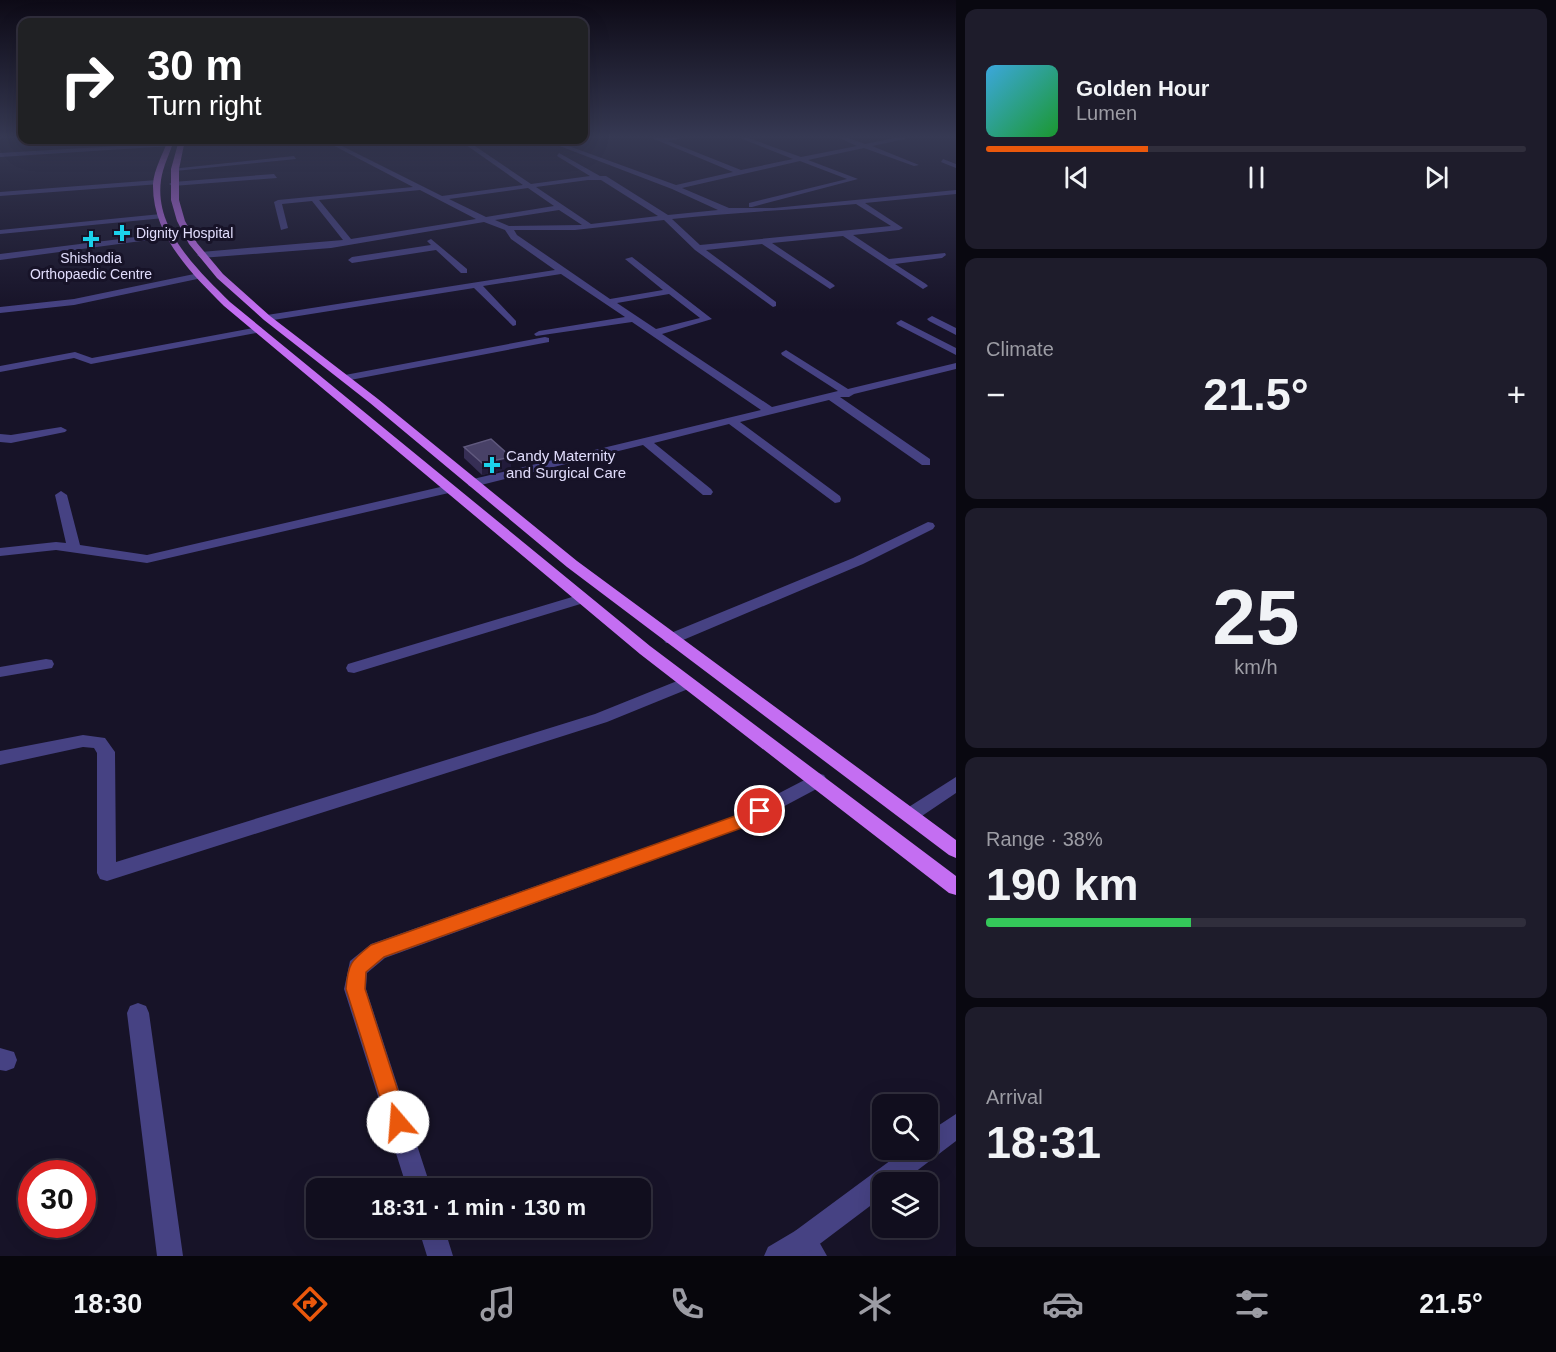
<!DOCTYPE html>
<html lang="en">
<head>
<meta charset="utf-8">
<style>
	body { margin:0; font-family:Arial,sans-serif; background:#1e1c2b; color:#f1f3f6; height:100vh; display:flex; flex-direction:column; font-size:22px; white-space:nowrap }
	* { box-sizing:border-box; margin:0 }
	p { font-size:20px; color:#9c9ca4 }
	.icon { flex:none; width:33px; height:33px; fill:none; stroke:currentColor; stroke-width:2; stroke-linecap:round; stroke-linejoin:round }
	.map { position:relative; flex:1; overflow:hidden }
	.details { display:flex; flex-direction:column; gap:9px; padding:9px; background:#090810; width:600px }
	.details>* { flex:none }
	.top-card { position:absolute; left:18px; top:18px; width:570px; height:126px; border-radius:12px; box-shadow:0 6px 24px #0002,0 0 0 2px #302e3c; background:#202124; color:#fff; overflow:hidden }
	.tools { position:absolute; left:872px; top:1094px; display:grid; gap:12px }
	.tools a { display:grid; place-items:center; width:66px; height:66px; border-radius:12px; background:#110e1e; box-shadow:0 6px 24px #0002,0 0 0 2px #302e3c; font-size:30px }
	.speed { position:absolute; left:18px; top:1160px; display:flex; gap:12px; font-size:30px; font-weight:700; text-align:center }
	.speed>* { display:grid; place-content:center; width:78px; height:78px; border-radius:50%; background:#110e1e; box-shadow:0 6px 24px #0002,0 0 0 2px #302e3c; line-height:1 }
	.speed .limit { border:9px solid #d22; background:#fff; color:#111 }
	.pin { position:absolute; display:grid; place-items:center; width:51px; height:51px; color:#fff; margin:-26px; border:3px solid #fff; border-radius:50%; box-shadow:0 2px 6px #0007 }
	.me { position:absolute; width:66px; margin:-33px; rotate:342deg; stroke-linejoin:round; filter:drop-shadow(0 0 4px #0008) }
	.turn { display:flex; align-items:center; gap:21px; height:126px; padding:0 30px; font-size:27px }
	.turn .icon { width:78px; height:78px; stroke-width:2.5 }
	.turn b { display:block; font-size:42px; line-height:51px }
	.big { font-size:45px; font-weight:700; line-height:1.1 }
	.details .widget { flex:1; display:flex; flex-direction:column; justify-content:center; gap:9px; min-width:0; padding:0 21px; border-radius:12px; background:#1e1c2b }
	.details .dial { align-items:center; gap:0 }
	.dial b { font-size:78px; line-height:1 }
	.song { display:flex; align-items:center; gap:18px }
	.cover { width:72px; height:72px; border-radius:9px; background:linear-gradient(135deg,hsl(200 70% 55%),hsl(130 70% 35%)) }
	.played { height:6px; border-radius:3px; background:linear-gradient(90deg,#ea580c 30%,#302e3c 30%) }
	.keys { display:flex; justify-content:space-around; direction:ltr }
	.heat { display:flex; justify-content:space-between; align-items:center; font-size:33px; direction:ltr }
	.charge { height:9px; border-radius:4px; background:linear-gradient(90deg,#34c759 38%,#302e3c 0) }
	.trip { position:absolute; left:306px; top:1178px; width:345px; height:60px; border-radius:12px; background:#110e1e; box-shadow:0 6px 24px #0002,0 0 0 2px #302e3c; font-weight:700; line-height:60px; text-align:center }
	.menu { display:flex; height:96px; justify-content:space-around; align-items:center; background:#07060c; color:#9c9ca4 }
	.menu .icon { width:42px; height:42px }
	.menu .selected { color:#ea580c }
	.menu b { font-size:27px; color:#f1f3f6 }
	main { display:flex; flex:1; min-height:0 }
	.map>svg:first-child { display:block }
</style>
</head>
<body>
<main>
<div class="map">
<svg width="956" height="1256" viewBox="0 0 956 1256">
	<rect width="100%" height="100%" fill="#171328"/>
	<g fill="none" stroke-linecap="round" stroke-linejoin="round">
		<path fill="#464283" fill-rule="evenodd" d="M0,136h8l-8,3z
			M647,136l14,2 30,-2 -23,5 73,29 52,-11 -58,-23h8l58,21 56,-11 -22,-10h8l22,8 29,-6 -2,-2 13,1v2l-33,7 47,19 -5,1 -50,-18 -56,12 50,19 -106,28h-3v-4l98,-24 -47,-18 -118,27 47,20h45l182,-18v4l-91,9 38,25 -4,2 -46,5 36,24 56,-6 1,2 -4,3 -47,6 31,20 2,2 -5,3 -80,-53 -71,7 61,41 2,2 -5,3 -68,-45 -56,6 70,52v4l-3,1 -78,-57 -31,-30 -89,10h-61l3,5 93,64 53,-9 -38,-31 7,-2 80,62 -50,15 110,73 66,-16 -56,-36 -1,-2 5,-3 62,39 108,-26v6l-102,25 -5,3h-9l90,62v6h-8l-93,-65 -89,22 100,74 1,3 -1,3 -5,1 -106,-79 -75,19 57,46 2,3 -2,3h-8l-60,-50 -170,42 -4,-1 -2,-3 2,-3 292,-70 -129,-88 -96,14 -2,-2 5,-3 86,-14 -64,-43 -78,12 33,35v4l-3,1 -39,-38 -207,33 -5,-3 5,-3 288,-45 -44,-31 -6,-9 -21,-8 -153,26 -130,10 -4,-3 4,-3 142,-12 -31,-39 -30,3 6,24 -7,2 -7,-28 4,-2 135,-13 -90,-47h7l112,56 81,-11 -64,-45h7l65,44 59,-8 -33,-20 2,-3 41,23h6l62,39 50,-5 -46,-21 -128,-49h8l124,45 57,-13zM588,180h13l57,36 -67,8 -55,-37zM528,188l26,18 -68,11 -37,-18zM420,190l56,29 -125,20 -32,-39zM856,204l35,22 -191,19 -28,-26c61,-7 123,-9 184,-15zM559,210l23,15 -73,1 -14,-6zM669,294l31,24 -44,11 -39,-26z
			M169,143l2,3 -171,11v-4z
			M294,156l2,3 -121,12 -4,-2z
			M943,159l13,5v4l-15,-6z
			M274,174l3,4 -104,8 -4,-2 4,-2z
			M157,180l3,4 -160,12v-4z
			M161,214h3v4l-164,16v-4z
			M168,233l4,2 -1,2 -171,23v-6z
			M431,239l36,30v4h-6l-25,-23 -84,13 -4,-3 4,-3 79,-12 -4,-4z
			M199,273l3,1v4l-128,27 -74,8v-6l74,-8z
			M932,316l24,12v7l-27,-14 -2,-2z
			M901,320l55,28v7l-58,-30 -2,-2z
			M259,327l3,1v4l-171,32 -17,-6 -74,14v-6l75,-14 17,6z
			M545,337l4,1v4l-204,39 -5,-3 5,-3z
			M61,427l6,3 -2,2 -54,11 -11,-1v-8l11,1z
			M449,485l4,1 2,3 -2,3 -306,71 -91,-13 -56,6v-8l56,-6 10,1 -11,-48 6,-4 6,4 13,50 67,10z
			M928,522l5,1 2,3 -2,3 -70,35 -187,79h-10l-3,-4 3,-4 187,-77z
			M582,594l7,5 -2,3 -233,71 -6,-1 -2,-4 2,-4z
			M46,659l6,1 2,4 -2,4 -52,9v-10z
			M687,677l6,2 2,4 -2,4 -86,35 -500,159 -7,-2 -3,-6v-120l-3,-5 -11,-1 -83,18v-14l83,-16 22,3 10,14 1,110 479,-148z
			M818,773l6,2 3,5 -3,5 -77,41 -362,132 -18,15 -1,16 65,199h-24l-63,-199 6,-28 21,-17 364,-128z
			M956,777v16l-40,27 -6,2 -6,-2 -3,-5 3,-5z
			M138,1003l8,3 3,7 34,243h-26l-30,-243 3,-7z
			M0,1048l14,4 3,8 -3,8 -8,3 -6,-1z
			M418,1227h26l9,29h-26z
			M804,1227l9,4 14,25h-28l-8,-16 4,-9z"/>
		<path fill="#464283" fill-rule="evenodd" d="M956,1114v27l-54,41h-20v15l-69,52 -12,7h-37l4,-9 27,-16 111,-82h21v-16z"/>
		<path fill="#c46ef2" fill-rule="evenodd" d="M168,140h6c-4,13 -11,26 -13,40 -7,50 38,91 69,122l420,344 306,230v19l-7,-2 -309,-239 -416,-348c-33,-33 -72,-71 -71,-122 1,-15 10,-30 15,-44z
			M179,140h6l-6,29v31l6,21 12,22 26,31 47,42 108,83 199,162 379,279v18l-7,-3 -382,-288 -197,-164 -106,-83 -47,-42 -28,-34 -12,-23 -6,-21v-31z"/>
	</g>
	<path fill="#362e55" d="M464,447l47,21 -29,7 -18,-17z"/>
	<path fill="#221b3b" d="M511,457v11l-29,7v-12z"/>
	<path fill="#484167" stroke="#60597e" stroke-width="1.5" d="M491,439l20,18 -29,6 -18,-16z"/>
	<linearGradient id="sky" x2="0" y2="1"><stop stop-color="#0d0a16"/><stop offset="0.44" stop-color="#363953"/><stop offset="1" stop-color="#363953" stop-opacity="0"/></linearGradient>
	<rect width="956" height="311" fill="url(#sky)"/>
	<path fill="#ea580c" stroke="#983908" stroke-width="1.5" d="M760,804l6,2 2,5 -2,5 -19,10 -363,131 -18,15 -1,17 43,133 -3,7 -7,3 -8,-3 -44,-140c2,-26 5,-28 25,-44l364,-129z"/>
	<g fill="#1bd1ea" stroke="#171328" stroke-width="2">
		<path d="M119 224h6v6h6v6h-6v6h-6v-6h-6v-6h6z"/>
		<path d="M88 230h6v6h6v6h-6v6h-6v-6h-6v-6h6z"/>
		<path d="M489 456h6v6h6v6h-6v6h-6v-6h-6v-6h6z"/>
	</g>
	<g text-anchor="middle" stroke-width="6" stroke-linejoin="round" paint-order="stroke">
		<g font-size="14" fill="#e1ddfc" stroke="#171328" text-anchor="start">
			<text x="136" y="238">Dignity Hospital</text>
			<text x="91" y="263" text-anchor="middle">Shishodia<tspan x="91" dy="16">Orthopaedic Centre</tspan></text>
		</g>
		<g font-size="15" fill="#e1ddfc" stroke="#171328" text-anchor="start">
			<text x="506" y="461">Candy Maternity<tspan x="506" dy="17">and Surgical Care</tspan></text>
		</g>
	</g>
</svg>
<div class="tools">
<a><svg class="icon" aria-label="search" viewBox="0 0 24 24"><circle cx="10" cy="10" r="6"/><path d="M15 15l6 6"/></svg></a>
<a><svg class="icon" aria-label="layers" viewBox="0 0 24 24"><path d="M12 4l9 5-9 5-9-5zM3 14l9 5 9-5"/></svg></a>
</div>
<div class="speed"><div class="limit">30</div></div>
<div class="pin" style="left:760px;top:811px;background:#d93025"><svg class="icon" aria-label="arrive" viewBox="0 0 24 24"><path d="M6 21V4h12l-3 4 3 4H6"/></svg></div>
<svg class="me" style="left:398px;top:1122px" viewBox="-20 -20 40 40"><circle r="19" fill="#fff"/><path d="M0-13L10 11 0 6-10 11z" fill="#ea580c"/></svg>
<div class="trip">18:31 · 1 min · 130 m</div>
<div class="top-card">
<div class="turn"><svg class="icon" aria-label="right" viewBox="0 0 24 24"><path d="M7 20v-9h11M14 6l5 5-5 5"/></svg><div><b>30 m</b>Turn right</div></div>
</div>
</div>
<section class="details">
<div class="widget">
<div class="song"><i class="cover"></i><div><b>Golden Hour</b><p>Lumen</p></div></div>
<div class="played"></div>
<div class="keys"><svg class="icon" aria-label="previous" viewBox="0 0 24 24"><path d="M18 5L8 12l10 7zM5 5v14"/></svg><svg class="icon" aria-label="pause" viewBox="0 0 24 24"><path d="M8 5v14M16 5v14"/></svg><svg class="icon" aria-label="next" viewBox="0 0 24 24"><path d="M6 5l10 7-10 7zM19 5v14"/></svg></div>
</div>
<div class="widget"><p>Climate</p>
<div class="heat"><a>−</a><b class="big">21.5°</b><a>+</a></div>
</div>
<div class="widget dial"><b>25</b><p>km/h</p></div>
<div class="widget"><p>Range · 38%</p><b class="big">190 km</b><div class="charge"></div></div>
<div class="widget"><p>Arrival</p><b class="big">18:31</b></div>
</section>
</main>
<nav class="menu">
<b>18:30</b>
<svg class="icon selected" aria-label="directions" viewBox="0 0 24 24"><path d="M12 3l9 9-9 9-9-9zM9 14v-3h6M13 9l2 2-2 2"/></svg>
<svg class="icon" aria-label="music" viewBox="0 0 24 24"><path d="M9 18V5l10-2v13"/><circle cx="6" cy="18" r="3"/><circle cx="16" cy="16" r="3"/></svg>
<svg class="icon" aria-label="phone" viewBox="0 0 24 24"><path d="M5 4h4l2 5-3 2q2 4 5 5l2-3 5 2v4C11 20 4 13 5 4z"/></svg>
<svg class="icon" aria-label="climate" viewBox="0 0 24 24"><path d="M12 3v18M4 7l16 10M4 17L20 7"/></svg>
<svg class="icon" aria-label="car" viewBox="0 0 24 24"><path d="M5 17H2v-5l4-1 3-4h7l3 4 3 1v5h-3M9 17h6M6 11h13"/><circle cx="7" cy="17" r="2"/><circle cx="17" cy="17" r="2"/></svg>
<svg class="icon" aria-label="filters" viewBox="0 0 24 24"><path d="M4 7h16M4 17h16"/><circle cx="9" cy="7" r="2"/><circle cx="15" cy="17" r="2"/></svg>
<b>21.5°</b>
</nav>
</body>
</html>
